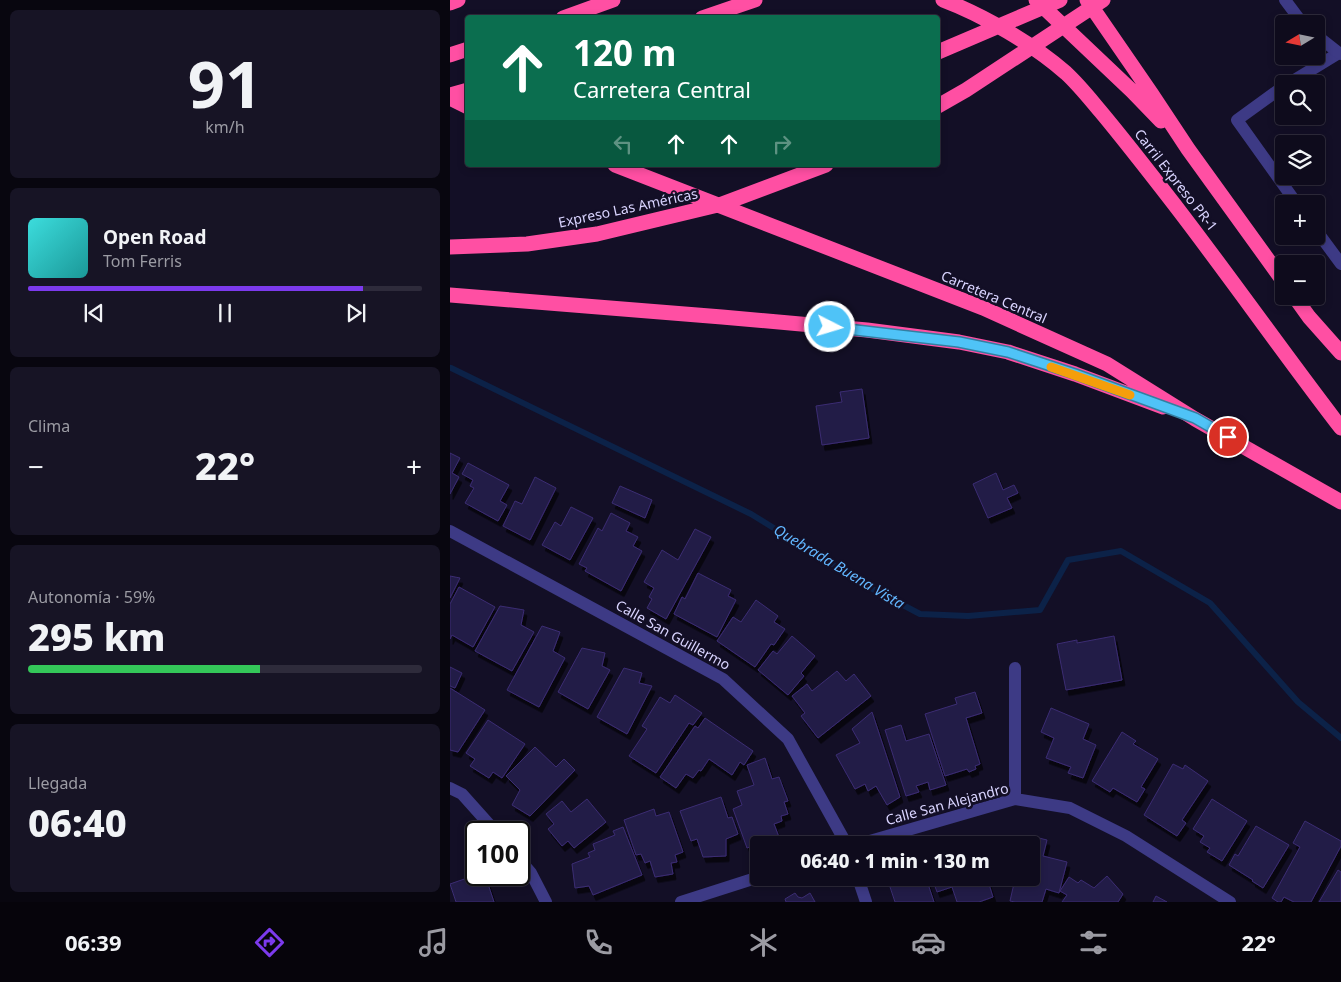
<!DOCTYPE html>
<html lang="es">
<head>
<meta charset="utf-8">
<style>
	body { margin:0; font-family:"Noto Sans",sans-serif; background:#171425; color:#f1f3f6; height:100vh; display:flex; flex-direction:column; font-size:19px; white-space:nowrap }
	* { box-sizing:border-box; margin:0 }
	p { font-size:16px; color:#9b9ba3 }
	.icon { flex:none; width:28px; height:28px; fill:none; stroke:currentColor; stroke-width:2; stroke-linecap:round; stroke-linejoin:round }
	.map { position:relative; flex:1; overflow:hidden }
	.sheet { display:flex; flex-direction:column; gap:10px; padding:10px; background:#08060f; width:450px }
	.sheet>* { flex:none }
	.top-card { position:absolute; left:15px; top:15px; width:475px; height:152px; border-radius:5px; box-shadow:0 2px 8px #0003,0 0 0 1px #2e2b3b; background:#0b6e4f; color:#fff; overflow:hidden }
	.needle { width:32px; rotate:260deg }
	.controls { position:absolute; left:825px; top:15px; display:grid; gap:10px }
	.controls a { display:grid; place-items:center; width:50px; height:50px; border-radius:5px; background:#0e0b1c; box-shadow:0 2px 8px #0003,0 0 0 1px #2e2b3b; font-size:25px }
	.speed { position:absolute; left:15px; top:821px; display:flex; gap:10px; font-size:25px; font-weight:700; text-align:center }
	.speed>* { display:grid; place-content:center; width:65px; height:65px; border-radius:50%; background:#0e0b1c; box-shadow:0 2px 8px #0003,0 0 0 1px #2e2b3b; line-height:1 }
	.speed .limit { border:2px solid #111; border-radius:8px; background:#fff; color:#111 }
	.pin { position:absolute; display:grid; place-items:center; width:42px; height:42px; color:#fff; margin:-21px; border:2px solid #fff; border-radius:50%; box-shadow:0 1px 5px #0007 }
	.me { position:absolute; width:55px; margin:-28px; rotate:95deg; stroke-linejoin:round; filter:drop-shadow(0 0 4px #0008) }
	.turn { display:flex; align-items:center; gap:18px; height:105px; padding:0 25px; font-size:22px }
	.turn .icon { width:65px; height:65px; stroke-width:2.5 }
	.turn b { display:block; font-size:35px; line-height:42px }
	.lanes { display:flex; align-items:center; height:48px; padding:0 25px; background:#0003; justify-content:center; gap:25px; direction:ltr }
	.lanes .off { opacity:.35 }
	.big { font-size:38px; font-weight:800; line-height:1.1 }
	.sheet .widget { flex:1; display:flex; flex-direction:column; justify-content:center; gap:8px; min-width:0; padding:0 18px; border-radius:8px; background:#171425 }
	.sheet .dial { align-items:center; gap:0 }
	.dial b { font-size:65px; line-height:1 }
	.song { display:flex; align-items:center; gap:15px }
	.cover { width:60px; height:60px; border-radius:8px; background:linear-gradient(135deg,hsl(180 70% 55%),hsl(180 70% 35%)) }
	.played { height:5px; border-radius:2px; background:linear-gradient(90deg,#7c3aed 85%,#2e2b3b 85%) }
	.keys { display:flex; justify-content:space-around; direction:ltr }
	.heat { display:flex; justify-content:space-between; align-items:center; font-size:28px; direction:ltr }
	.charge { height:8px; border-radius:4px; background:linear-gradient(90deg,#34c759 59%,#2e2b3b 0) }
	.trip { position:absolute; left:300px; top:836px; width:290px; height:50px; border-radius:5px; background:#0e0b1c; box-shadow:0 2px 8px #0003,0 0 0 1px #2e2b3b; font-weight:800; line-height:50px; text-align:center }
	.tabs { display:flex; height:80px; justify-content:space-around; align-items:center; background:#06040b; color:#9b9ba3 }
	.tabs .icon { width:35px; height:35px }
	.tabs .active { color:#7c3aed }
	.tabs b { font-size:22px; color:#f1f3f6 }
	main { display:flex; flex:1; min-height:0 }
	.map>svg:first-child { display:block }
</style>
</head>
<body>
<main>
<section class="sheet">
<div class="widget dial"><b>91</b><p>km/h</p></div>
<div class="widget">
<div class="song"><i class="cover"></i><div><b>Open Road</b><p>Tom Ferris</p></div></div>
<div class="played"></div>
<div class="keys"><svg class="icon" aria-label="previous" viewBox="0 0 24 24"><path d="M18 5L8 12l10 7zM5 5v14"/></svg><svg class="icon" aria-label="pause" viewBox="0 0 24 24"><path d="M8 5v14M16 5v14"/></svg><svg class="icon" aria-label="next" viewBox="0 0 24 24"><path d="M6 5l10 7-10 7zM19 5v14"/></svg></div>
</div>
<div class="widget"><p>Clima</p>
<div class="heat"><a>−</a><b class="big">22°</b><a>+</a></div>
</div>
<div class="widget"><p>Autonomía · 59%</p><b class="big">295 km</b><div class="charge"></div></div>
<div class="widget"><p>Llegada</p><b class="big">06:40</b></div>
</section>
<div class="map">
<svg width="891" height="902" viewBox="0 0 891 902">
	<defs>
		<filter id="shadow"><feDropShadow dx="3" dy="5.5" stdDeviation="0" flood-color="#0009"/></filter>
	</defs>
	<rect width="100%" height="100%" fill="#130f26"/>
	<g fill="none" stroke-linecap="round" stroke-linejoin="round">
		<path stroke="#0c2248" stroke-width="6" d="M1,368l300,146 118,73 51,27 48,2 72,-6 28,-50 53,-9 89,52 88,99 43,36"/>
	</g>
	<path fill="#241b47" stroke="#3b2d73" filter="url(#shadow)" d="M412,389l7,49 -47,7 -6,-39 26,-4 -2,-10z
		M0,453l10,5 -8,15 7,4 -9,17z
		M18,463l41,22 -9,16 7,4 -9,16 -33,-18 9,-15 -4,-2 3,-6 -11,-6z
		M546,473l7,17 11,-5 4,8 -11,5 5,10 -24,10 -15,-34z
		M85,477l21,11 -26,52 -27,-14 12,-25 7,3z
		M170,486l32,14 -7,18 -33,-15z
		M121,507l22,11 -23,42 -28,-15 13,-23 6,4z
		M161,513l19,10 -4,8 12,6 -5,9 9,5 -21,40 -36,-20 2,-3 -8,-4 19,-36 4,3z
		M245,529l16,8 -45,82 -19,-11 5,-9 -3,-2 5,-9 -10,-6 18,-32 16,10z
		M248,573l33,17 -3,6 8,4 -19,37 -43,-23 8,-17 3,2z
		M0,576l10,2 -10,20z
		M9,587l36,20 -22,40 -21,-12 -2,4v-35z
		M306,600l22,16 -4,6 11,7 -11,16 -3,-1 -16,23 -38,-26 16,-24 8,5z
		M50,606l24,4 -3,15 13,7 -22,39 -37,-20z
		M92,626l18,6 -7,19 12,7 -26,49 -32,-17z
		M342,636l23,20 -14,17 3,3 -16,19 -30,-25 15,-19 4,3z
		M664,636l8,44 -56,10 -9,-46 20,-4v3z
		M132,648l23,5 -3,13 8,4 -22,39 -30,-17z
		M0,667l12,6 -7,15 -5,-2z
		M174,668l18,5 -3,10 13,3 -25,48 -30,-17z
		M387,671l9,10 8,-7 17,22 -53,42 -17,-22 4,-3 -13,-17 15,-12 5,7z
		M0,688l35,22 -27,42 -8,-2z
		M525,692l7,21 -16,5 14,46 -5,2 1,3 -7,3 -2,-3 -22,7 -20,-62 32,-10 -2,-6z
		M225,695l27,18 -9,12 -4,-2 -33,50 -27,-17 18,-27 -5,-3 18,-29 10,6z
		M601,708l38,16 -6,15 13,6 -13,33 -15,-5 3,-6 -25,-9 8,-20 -13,-6z
		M422,712l28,85 -13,8 -11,-19 -8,5 -3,-7 -10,5 -19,-34 24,-12 -8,-14z
		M255,718l48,33 -9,14 -4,-3 -8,13 -23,-16 -8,12 -2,-1 -6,8 -7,-4 -10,14 -16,-11 35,-51 3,2z
		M38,720l37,24 -23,34 -9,-6 -4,6 -19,-12 5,-7 -9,-6z
		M451,725l5,16 23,-7 17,51 -16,5 -2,-8 -12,4 3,6 -13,4 -21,-66z
		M672,732l14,9 -3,3 25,15 -17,28 4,2 -8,13 -24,-14 -3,4 -18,-11z
		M85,747l21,20 8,-8 11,11 -45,46 -18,-11 8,-15 -14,-14z
		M315,758l7,21 7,-2 9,24 -4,1 4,12 -7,2 1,5 -8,3 5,13 -32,11 -14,-39 9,-4 -5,-14 17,-6 -7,-20z
		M723,764l10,5 2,-4 23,16 -26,39 4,3 -9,13 -33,-21z
		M271,797l7,21 4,-1 6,17 -12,5v17l-23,1 -6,-18 -6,2 -11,-30z
		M137,799l19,23 -32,26 -6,-7 -6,5 -14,-17 6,-5 -8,-10 16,-13 9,11z
		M762,799l35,22 -25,40 -15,-9 3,-4 -10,-6 4,-6 -11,-7z
		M204,809l2,7 13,-4 14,40 -8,3 2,7 -6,1 2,11 -18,3 -5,-16 -5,2 -4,-9 -5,1 -12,-35z
		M855,821l36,20v5l-30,56h-17l-10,-5 -3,5h-3l-6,-4 28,-51 -7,-4z
		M806,826l33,19 -26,43 -11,-7 1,-1 -24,-15 6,-11 3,2z
		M173,827l19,48 -49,20 -4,-9 -14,2 -3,-24 18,-7 -2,-4 7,-3 -2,-6 22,-9 -2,-4z
		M581,836l16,4 -4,16 24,6 -8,31 -13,-4 -4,13h-27l-5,-1 5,-22 -5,-1h21v-33h-2z
		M888,870l3,2v30h-22z
		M26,875h9l9,27h-38l-6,-18z
		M657,876l16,18 -5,8h-56l5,-7 -7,-4 9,-14 9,6 3,-3 13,8z
		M437,878h21l1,1 5,-1h12l8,24h-39z
		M482,878h55l6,19 -14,5h-22l-5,-15 -15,5z
		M345,893l3,4 4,1 8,-5 5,9h-29l-1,-3z
		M706,896l11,6h-14z"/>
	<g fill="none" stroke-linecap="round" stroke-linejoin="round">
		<path stroke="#3d3a85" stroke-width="12" d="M838,84l51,-31
			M834,86l-47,34 60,84
			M866,230l25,34
			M0,531l273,148 65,60 59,106
			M0,788l12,6 34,38
			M565,799v-131
			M406,845l159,-46 55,9 56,28 104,66
			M69,859l12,14 15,29
			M408,878l8,24
			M231,902l78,-25"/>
		<path stroke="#3d3a85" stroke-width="12" d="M835,0l18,24
			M866,35l23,18 2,1"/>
		<path stroke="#ff4fa3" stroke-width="15" d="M493,0c40,15 90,44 123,73 13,12 24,26 35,39 25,30 49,61 73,92 57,74 110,150 167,224
			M586,0l96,91 29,30
			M637,0l64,93 37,56 96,133
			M0,3l8,-3
			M113,18l50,-18
			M252,18l53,-18
			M488,52l122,-52
			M0,55l18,-6
			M0,95l18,-5
			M0,98l18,9
			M488,106l28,-16 137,-90
			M165,165l368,143 124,56 88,55 146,83
			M0,247l77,-3 70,-10 125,-30 104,-39
			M0,295l272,22 145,13 92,12 49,10 67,22 88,33
			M844,296l15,21 32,36"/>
	</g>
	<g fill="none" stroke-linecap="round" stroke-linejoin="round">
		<g stroke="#337fa1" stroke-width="12">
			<path id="route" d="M380,327l129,15 49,10 67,22 120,44 33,19"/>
		</g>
		<use href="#route" stroke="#4fc3f7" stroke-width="9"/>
		<path stroke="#f59e0b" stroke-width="9" d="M601,367l79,28"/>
	</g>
	<g text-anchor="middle" stroke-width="5" stroke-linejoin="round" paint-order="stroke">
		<g font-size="14" fill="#d9d4ff" stroke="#130f26">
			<text transform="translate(726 180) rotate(52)" y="5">Carril Expreso PR-1</text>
			<text transform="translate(178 208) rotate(-12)" y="5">Expreso Las Américas</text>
			<text transform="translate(544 297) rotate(23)" y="5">Carretera Central</text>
			<text transform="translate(223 635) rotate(29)" y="5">Calle San Guillermo</text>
			<text transform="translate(497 804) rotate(-15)" y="5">Calle San Alejandro</text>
		</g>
		<g font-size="15" font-style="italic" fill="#62b6ff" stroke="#130f26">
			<text transform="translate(389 567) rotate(31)" y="5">Quebrada Buena Vista</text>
		</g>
	</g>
</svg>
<div class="controls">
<a><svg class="needle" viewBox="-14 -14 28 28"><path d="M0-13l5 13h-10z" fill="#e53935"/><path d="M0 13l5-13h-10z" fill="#9b9ba3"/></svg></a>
<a><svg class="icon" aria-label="search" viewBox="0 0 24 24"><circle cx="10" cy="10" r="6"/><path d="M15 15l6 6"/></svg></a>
<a><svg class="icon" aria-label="layers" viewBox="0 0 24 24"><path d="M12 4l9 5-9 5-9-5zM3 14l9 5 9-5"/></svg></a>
<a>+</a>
<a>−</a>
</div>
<div class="speed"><div class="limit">100</div></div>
<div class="pin" style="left:778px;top:437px;background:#d93025"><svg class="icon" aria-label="arrive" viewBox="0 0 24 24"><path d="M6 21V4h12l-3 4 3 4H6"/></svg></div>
<svg class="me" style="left:380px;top:327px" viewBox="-20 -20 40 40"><circle r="17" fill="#4fc3f7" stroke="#fff" stroke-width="3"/><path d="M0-11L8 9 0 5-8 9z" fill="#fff"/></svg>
<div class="trip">06:40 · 1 min · 130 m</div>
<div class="top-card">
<div class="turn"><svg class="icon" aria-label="ahead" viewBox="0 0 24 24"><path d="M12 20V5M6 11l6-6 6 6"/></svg><div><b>120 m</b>Carretera Central</div></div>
<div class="lanes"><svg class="icon off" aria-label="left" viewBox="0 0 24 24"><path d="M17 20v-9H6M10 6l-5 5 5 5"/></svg><svg class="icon" aria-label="ahead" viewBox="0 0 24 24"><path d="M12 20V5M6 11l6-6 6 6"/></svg><svg class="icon" aria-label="ahead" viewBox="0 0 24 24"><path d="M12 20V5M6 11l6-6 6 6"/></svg><svg class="icon off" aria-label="right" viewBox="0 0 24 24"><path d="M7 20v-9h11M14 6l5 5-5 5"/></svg></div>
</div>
</div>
</main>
<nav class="tabs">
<b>06:39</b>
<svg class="icon active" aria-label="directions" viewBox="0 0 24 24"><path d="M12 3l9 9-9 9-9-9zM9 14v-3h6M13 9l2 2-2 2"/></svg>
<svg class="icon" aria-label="music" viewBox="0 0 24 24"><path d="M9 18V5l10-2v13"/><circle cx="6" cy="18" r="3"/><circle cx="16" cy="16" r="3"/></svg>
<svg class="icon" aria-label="phone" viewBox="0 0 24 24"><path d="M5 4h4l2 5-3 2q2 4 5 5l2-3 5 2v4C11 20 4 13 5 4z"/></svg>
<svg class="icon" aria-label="climate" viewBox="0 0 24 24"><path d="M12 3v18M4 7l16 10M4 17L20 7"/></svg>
<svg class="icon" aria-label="car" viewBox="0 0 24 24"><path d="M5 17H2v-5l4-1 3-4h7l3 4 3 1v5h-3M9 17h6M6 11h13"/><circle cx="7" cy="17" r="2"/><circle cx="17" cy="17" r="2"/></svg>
<svg class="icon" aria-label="filters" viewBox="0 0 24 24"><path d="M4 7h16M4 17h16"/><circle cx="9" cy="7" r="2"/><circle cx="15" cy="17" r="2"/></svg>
<b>22°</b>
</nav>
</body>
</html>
